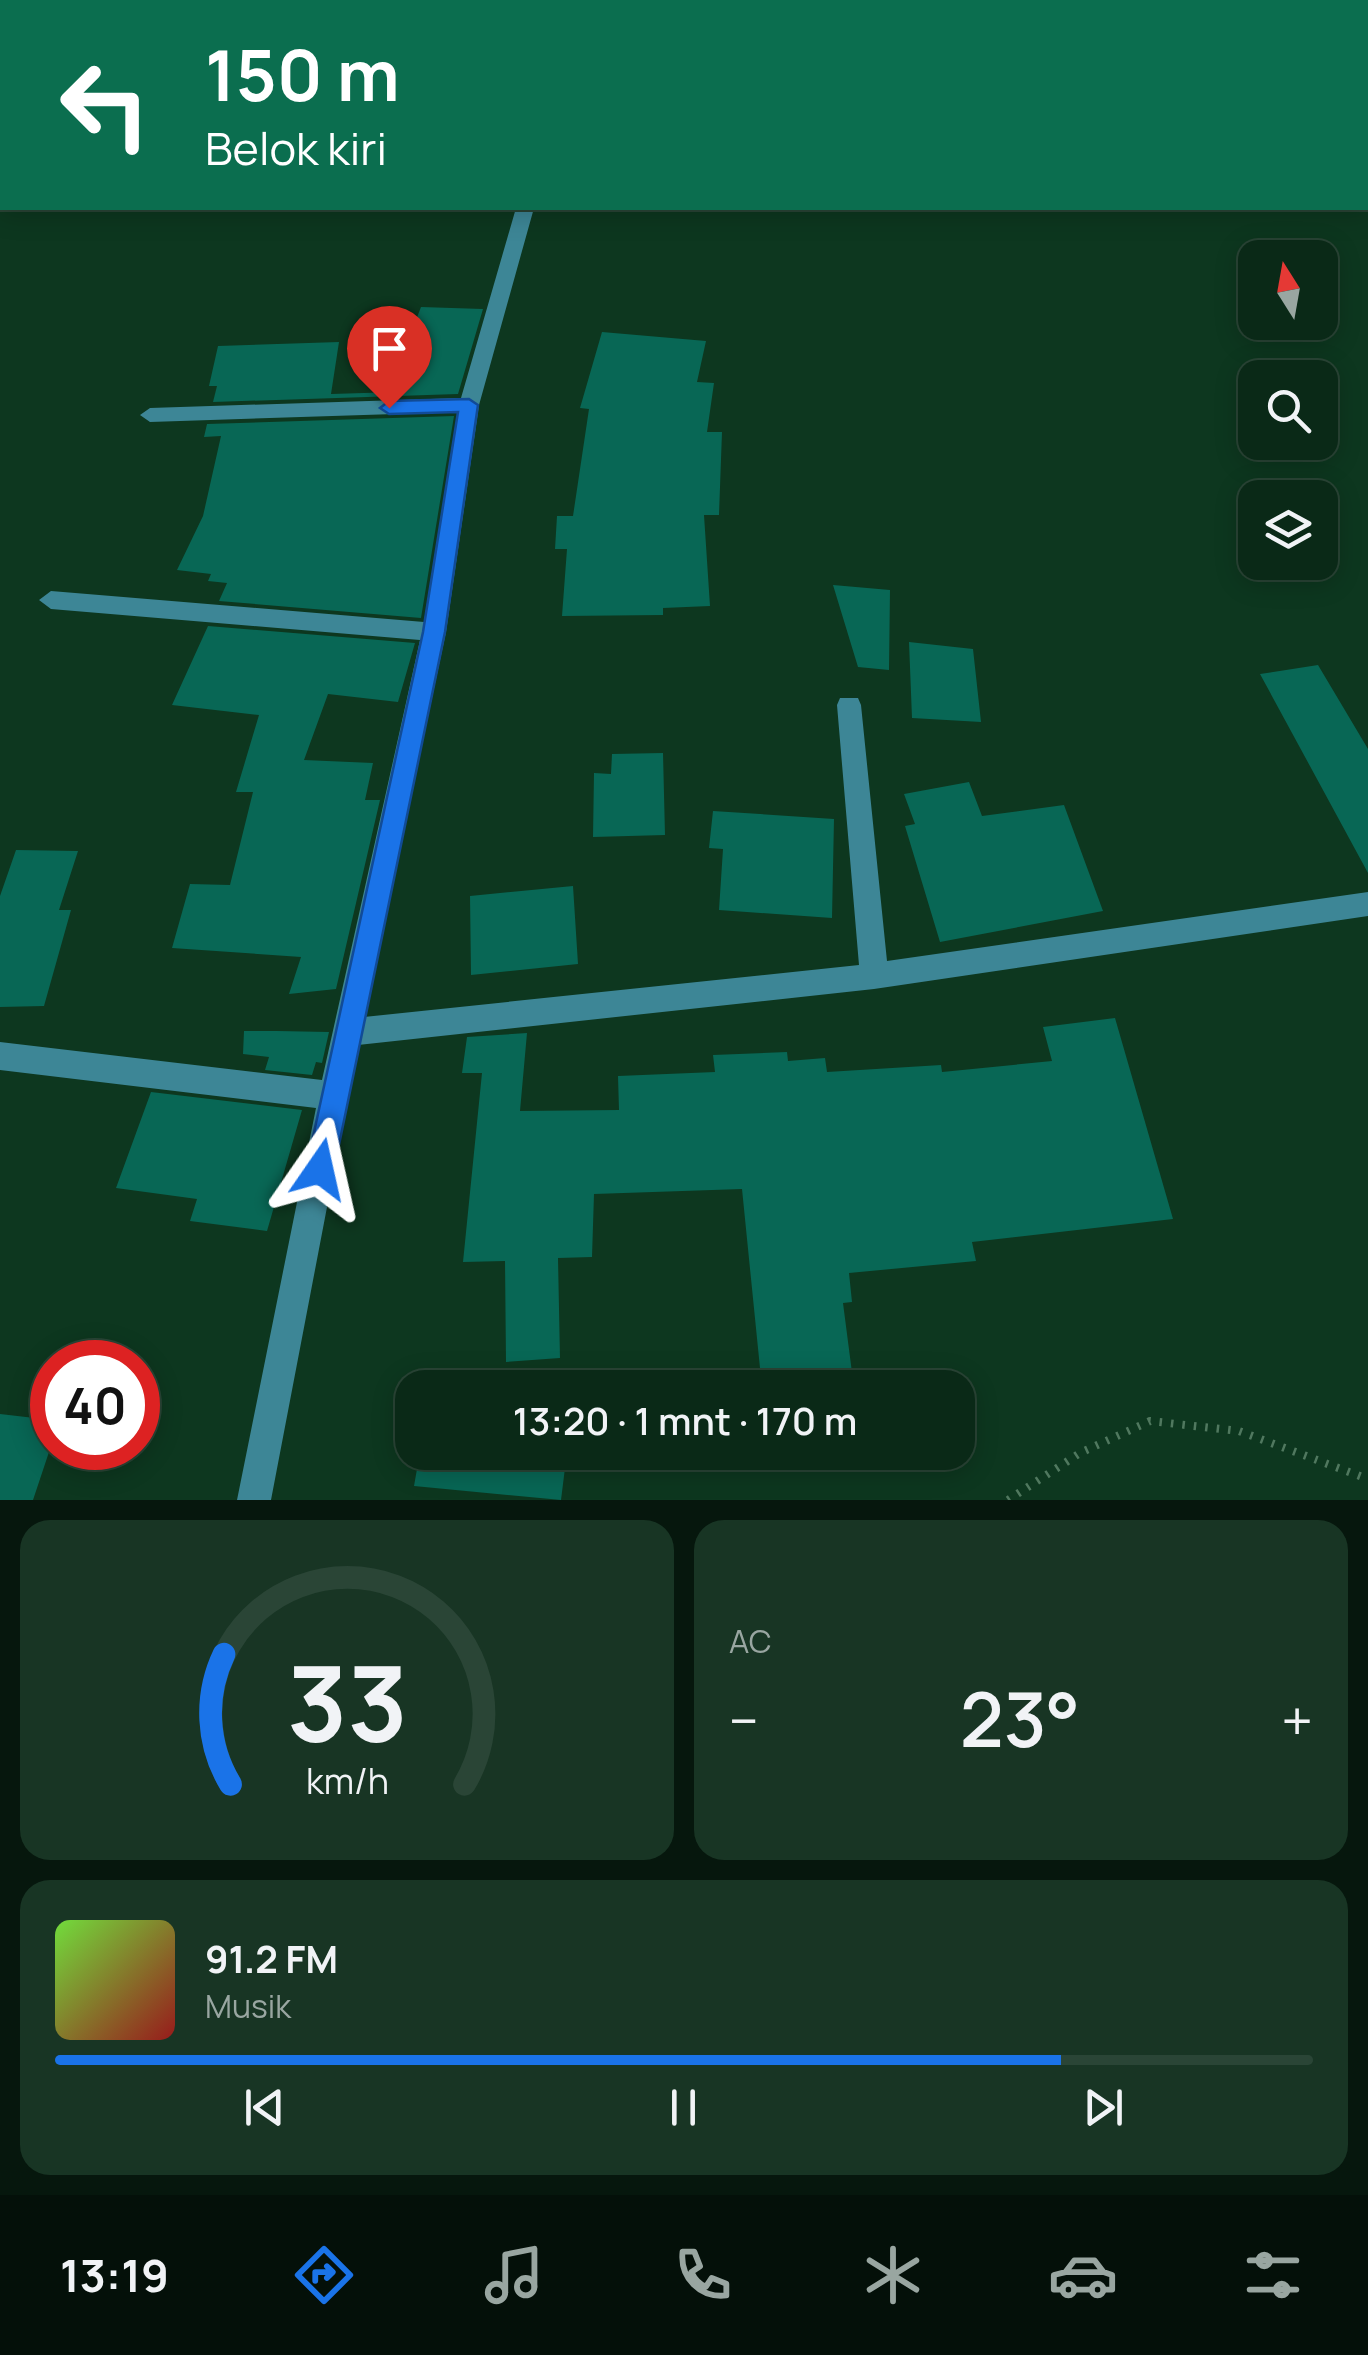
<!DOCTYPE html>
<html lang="id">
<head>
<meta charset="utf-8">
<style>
	body { margin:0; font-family:Manrope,sans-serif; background:#183524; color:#f1f3f6; height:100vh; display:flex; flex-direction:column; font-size:38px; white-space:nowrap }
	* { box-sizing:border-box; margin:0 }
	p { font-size:32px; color:#99a6a1 }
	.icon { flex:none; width:55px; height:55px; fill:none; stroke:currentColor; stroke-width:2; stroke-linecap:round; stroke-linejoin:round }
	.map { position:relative; height:1500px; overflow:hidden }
	.panel { display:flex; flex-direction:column; gap:20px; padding:20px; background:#06170d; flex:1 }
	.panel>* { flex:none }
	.banner { position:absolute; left:0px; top:0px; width:1370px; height:210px; box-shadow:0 5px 25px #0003,0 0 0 2px #2a4536; background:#0b6e4f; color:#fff; overflow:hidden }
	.needle { width:65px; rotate:349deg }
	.fabs { position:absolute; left:1238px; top:240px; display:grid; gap:20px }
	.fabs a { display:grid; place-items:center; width:100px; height:100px; border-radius:20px; background:#0a2917; box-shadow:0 5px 25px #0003,0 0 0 2px #2a4536; font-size:50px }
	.speed { position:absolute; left:30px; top:1340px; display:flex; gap:20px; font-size:50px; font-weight:700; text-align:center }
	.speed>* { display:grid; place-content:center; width:130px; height:130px; border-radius:50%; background:#0a2917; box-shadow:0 5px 25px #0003,0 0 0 2px #2a4536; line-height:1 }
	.speed .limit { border:15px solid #d22; background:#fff; color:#111 }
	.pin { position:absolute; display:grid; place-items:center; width:85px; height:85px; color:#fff; margin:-102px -42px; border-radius:50% 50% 50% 0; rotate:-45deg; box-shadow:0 0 10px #0007 }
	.pin .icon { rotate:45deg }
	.me { position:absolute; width:110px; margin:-55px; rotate:11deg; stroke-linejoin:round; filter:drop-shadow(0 0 8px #0008) }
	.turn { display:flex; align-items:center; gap:35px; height:210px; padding:0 40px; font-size:45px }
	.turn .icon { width:130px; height:130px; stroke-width:2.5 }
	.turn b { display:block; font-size:70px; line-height:85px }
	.big { font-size:75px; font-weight:600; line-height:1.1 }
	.panel .widget { flex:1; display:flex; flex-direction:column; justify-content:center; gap:15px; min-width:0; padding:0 35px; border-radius:30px; background:#183524 }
	.panel .dial { align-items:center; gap:0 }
	.dial svg { height:260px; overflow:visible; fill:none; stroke:#2a4536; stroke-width:7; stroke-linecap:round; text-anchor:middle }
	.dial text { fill:#f1f3f6; stroke:none }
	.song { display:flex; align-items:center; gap:30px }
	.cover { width:120px; height:120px; border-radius:15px; background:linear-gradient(135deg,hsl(100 70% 55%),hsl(0 70% 35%)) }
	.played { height:10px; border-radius:5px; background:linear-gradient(90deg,#1a73e8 80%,#2a4536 80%) }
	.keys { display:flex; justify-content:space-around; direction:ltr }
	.heat { display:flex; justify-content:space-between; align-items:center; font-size:55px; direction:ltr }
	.panel .tiles { flex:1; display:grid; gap:20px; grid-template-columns:1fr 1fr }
	.widget:last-child { grid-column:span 2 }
	.trip { position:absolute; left:395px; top:1370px; width:580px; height:100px; border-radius:30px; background:#0a2917; box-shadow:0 5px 25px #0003,0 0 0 2px #2a4536; font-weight:600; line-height:100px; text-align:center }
	.tabs { display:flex; height:160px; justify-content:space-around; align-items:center; background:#041009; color:#99a6a1 }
	.tabs .icon { width:70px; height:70px }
	.tabs .current { color:#1a73e8 }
	.tabs b { font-size:45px; color:#f1f3f6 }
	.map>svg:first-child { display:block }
</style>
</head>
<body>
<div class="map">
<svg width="1368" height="1500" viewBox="0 0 1368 1500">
	<rect width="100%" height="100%" fill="#0d371f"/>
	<path fill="#086755" d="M421,307l62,2 -25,85 -245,8 4,-16h-8l9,-40 121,-4 -8,52 66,-2 5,-36z
		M602,332l104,9 -9,41 17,1 -7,49h15l-3,83h-15l6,91 -47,2v7l-101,1 5,-67h-12l2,-33h16l16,-107 -9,-1z
		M454,416l-33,202 -202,-17 8,-18 -19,-2 3,-7 -34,-4 26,-54 18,-80 -17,1 3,-13z
		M833,585l57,5 -1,80 -31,-3z
		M208,626l207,17 -17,59 -70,-8 -24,66 69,3 -8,37h15l-44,189 -47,5 12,-37 -129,-9 18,-64 40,1 23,-93h-17l23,-77 -87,-10z
		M909,642l64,7 8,73 -69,-4z
		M1318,665l50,84v124l-108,-199z
		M663,753l2,82 -72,2 1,-64 17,1 1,-20z
		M969,782l13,34 82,-11 39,106 -163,31 -35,-116 10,-2 -11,-30z
		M713,811l121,8 -2,99 -113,-8 4,-61 -14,-1z
		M16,850l62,1 -19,59h12l-27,96 -44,1v-111z
		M573,886l5,78 -107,11 -1,-79z
		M1115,1018l58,201 -201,23 4,19 -127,12 3,29 -9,1 11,85h-92l-20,-199 -148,5 -2,63 -34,1 2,100 -54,4 -1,-101 -42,1 19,-189h-20l5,-36 60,-4 -7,78 99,-1 -1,-34 97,-4 -2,-17 74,-3 1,9 37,-3 2,14 114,-7 1,7 110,-11 -9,-34z
		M244,1031h33l52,1 -7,31 -6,-1 -4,13 -47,-5 4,-13 -26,-3z
		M151,1092l151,18 -35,121 -77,-10 7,-22 -81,-11z
		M0,1414l52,6v23l-19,57h-33z
		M420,1452h147l-6,48 -147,-14z"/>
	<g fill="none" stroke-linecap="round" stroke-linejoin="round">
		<path stroke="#50785f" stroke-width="8" stroke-dasharray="2.5 9" stroke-linecap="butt" d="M1008,1500l72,-47 70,-32 89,10 129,48"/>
		<path fill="#3d8696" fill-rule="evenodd" d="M516,208h18l-55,197 -33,227 -82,385 495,-52 -22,-260 3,-7h18l3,7 26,256 481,-69v24l-494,73 -516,56 -87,455h-34l79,-392 -316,-38v-28l322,38 98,-440 -369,-31 -12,-9 12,-9 373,31 34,-210 -308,10 -10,-7 10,-7 311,-10z"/>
	</g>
	<path fill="#1a73e8" stroke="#114b97" stroke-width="2.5" d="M469,399l9,6 -33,227 -111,537 -4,10 -10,4 -10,-4 -4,-10 117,-537 35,-220 -69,2 -9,-6 9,-7z"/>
</svg>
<div class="fabs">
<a><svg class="needle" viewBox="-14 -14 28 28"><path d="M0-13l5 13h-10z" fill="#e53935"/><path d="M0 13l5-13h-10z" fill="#99a6a1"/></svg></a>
<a><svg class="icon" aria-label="search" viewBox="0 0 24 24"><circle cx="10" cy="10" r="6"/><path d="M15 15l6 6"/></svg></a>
<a><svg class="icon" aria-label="layers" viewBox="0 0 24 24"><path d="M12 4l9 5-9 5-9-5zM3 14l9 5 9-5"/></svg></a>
</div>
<div class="speed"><div class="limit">40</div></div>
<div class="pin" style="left:389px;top:408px;background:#d93025"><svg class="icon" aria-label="arrive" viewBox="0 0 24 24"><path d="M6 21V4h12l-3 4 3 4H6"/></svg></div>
<svg class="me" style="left:320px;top:1169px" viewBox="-20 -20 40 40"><path d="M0-17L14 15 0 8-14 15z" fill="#1a73e8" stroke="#fff" stroke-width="4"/></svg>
<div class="trip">13:20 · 1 mnt · 170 m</div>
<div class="banner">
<div class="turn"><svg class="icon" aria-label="left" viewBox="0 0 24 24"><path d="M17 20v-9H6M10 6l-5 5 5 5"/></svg><div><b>150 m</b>Belok kiri</div></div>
</div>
</div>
<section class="panel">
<div class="tiles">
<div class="widget dial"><svg viewBox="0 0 100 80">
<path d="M14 69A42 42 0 1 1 86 69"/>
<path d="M14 69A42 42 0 0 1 12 29" stroke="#1a73e8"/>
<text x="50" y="56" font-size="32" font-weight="700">33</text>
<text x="50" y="72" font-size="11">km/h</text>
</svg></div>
<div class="widget"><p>AC</p>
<div class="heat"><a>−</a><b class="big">23°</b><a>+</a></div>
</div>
<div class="widget">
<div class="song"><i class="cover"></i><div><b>91.2 FM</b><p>Musik</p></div></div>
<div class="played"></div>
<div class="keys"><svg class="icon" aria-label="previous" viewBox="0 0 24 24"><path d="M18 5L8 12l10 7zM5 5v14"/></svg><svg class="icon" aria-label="pause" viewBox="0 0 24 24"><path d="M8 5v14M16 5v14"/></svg><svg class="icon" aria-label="next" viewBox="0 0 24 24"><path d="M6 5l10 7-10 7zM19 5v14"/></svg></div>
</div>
</div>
</section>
<nav class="tabs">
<b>13:19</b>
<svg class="icon current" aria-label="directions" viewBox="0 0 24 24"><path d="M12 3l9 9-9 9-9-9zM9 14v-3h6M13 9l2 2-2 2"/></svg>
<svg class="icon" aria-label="music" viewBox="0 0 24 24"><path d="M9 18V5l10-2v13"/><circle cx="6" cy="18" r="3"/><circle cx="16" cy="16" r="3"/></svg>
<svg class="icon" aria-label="phone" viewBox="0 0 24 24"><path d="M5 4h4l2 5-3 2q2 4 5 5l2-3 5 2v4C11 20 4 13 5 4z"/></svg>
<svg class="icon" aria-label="climate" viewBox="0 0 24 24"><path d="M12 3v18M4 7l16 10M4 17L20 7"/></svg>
<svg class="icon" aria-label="car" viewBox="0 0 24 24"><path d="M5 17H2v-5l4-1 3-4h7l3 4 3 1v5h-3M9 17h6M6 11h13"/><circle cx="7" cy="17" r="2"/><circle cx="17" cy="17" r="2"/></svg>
<svg class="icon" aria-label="filters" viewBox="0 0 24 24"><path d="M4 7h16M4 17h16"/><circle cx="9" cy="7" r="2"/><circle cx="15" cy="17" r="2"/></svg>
</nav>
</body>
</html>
